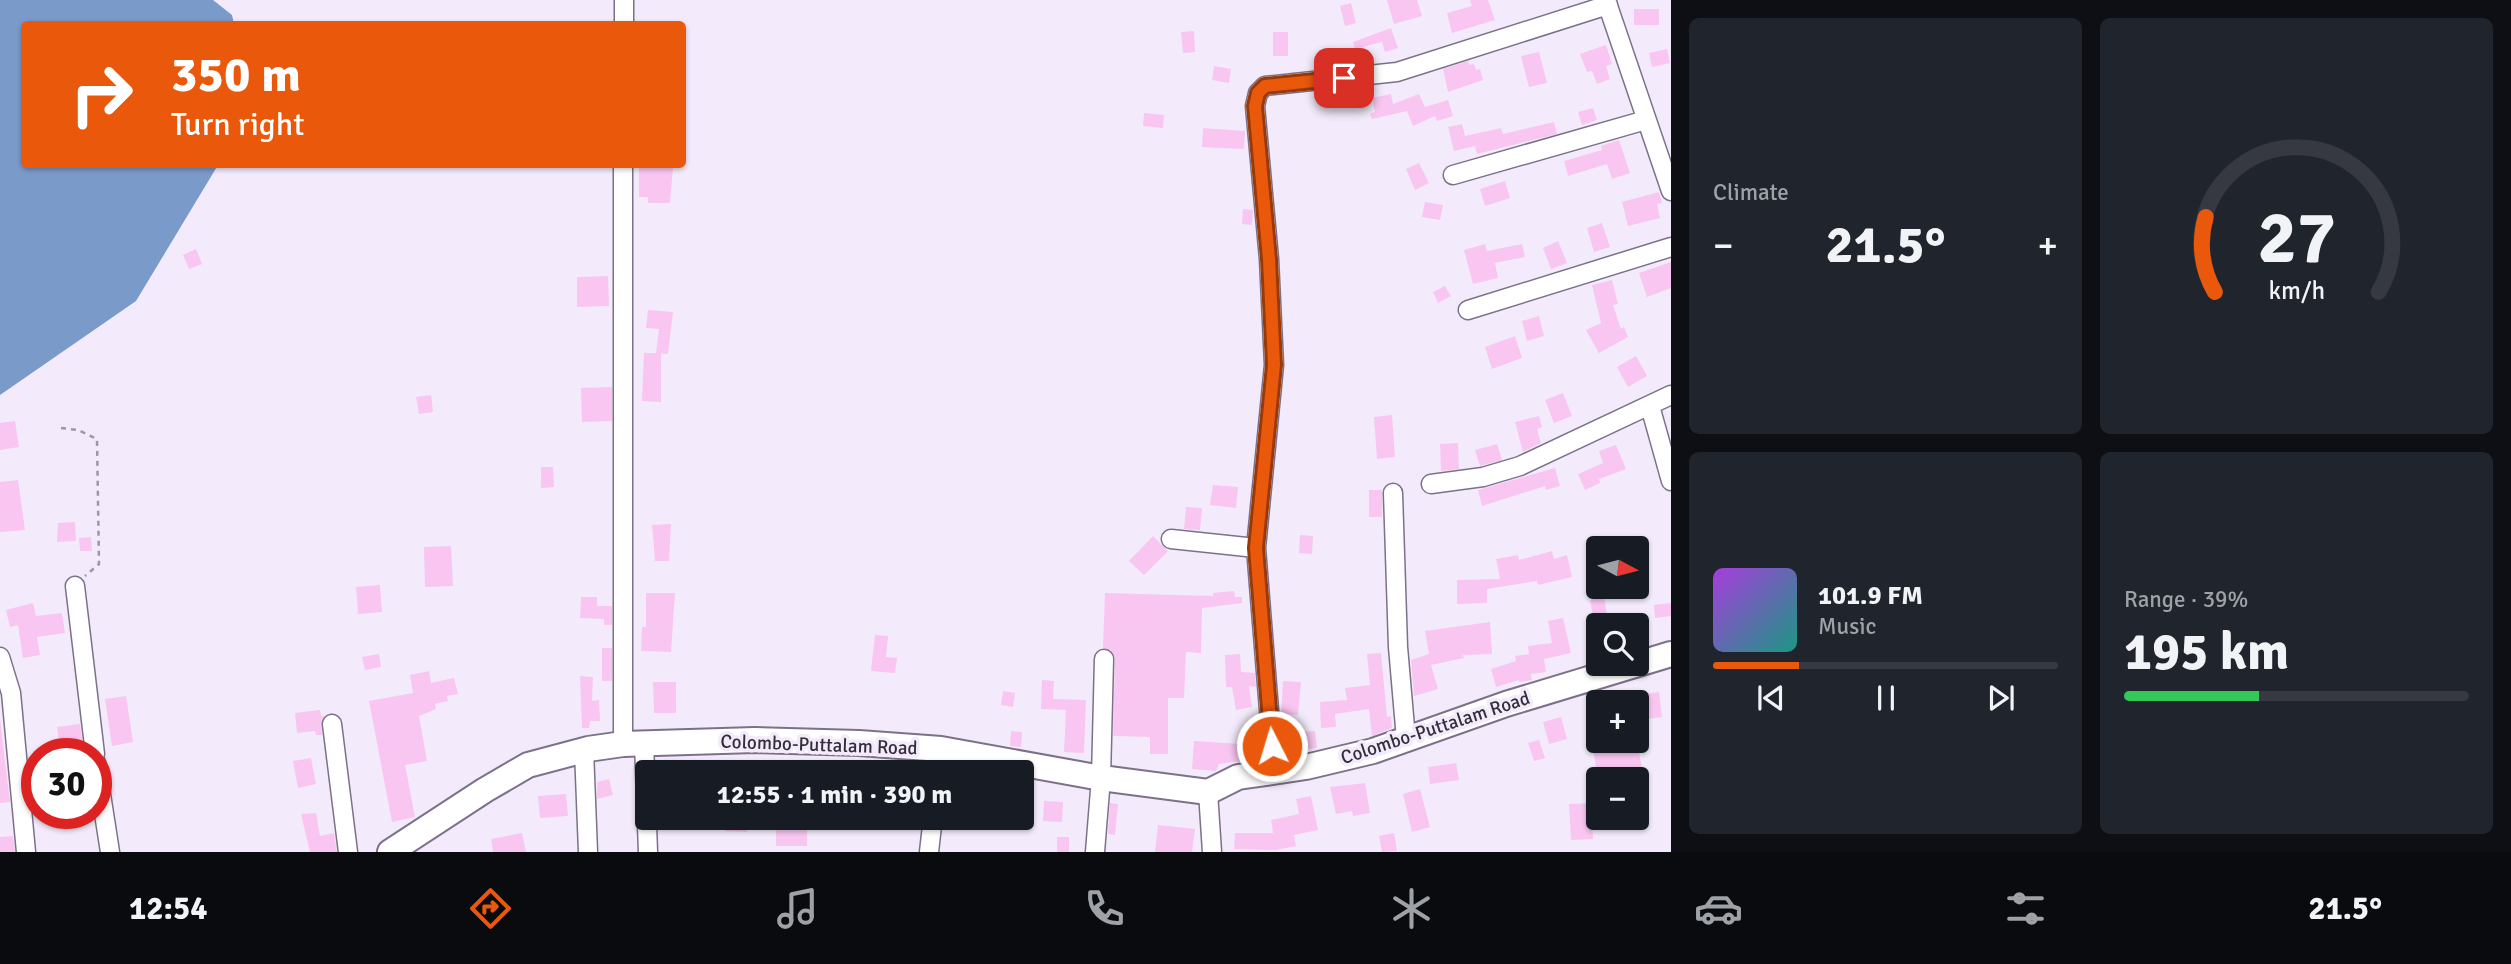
<!DOCTYPE html>
<html lang="en">
<head>
<meta charset="utf-8">
<style>
	body { margin:0; font-family:Signika,sans-serif; background:#20242c; color:#f1f3f6; height:100vh; display:flex; flex-direction:column; font-size:26px; white-space:nowrap }
	* { box-sizing:border-box; margin:0 }
	p { font-size:23px; color:#9ea1a6 }
	.icon { flex:none; width:38px; height:38px; fill:none; stroke:currentColor; stroke-width:2; stroke-linecap:round; stroke-linejoin:round }
	.map { position:relative; flex:1; overflow:hidden }
	.details { display:flex; flex-direction:column; gap:18px; padding:18px; background:#0d0f14; width:840px }
	.details>* { flex:none }
	.guide { position:absolute; left:21px; top:21px; width:665px; height:147px; border-radius:7px; box-shadow:0 2px 5px #0004; background:#ea580c; color:#fff; overflow:hidden }
	.needle { width:46px; rotate:97deg }
	.buttons { position:absolute; left:1586px; top:536px; display:grid; gap:14px }
	.buttons a { display:grid; place-items:center; width:63px; height:63px; border-radius:7px; background:#171b24; box-shadow:0 2px 5px #0004; font-size:35px }
	.speed { position:absolute; left:21px; top:738px; display:flex; gap:14px; font-size:35px; font-weight:700; text-align:center }
	.speed>* { display:grid; place-content:center; width:91px; height:91px; border-radius:50%; background:#171b24; box-shadow:0 2px 5px #0004; line-height:1 }
	.speed .limit { border:10px solid #d22; background:#fff; color:#111 }
	.pin { position:absolute; display:grid; place-items:center; width:60px; height:60px; color:#fff; margin:-30px; border-radius:14px; box-shadow:0 4px 10px #0006 }
	.me { position:absolute; width:77px; margin:-38px; rotate:355deg; stroke-linejoin:round; filter:drop-shadow(0 0 5px #0008) }
	.turn { display:flex; align-items:center; gap:24px; height:147px; padding:0 35px; font-size:32px }
	.turn .icon { width:91px; height:91px; stroke-width:2.5 }
	.turn b { display:block; font-size:49px; line-height:60px }
	.big { font-size:52px; font-weight:800; line-height:1.1 }
	.details .tile { flex:1; display:flex; flex-direction:column; justify-content:center; gap:10px; min-width:0; padding:0 24px; border-radius:10px; background:#20242c }
	.details .dial { align-items:center; gap:0 }
	.dial svg { height:182px; overflow:visible; fill:none; stroke:#363941; stroke-width:7; stroke-linecap:round; text-anchor:middle }
	.dial text { fill:#f1f3f6; stroke:none }
	.song { display:flex; align-items:center; gap:21px }
	.cover { width:84px; height:84px; border-radius:10px; background:linear-gradient(135deg,hsl(280 70% 55%),hsl(170 70% 35%)) }
	.played { height:7px; border-radius:4px; background:linear-gradient(90deg,#ea580c 25%,#363941 25%) }
	.keys { display:flex; justify-content:space-around; direction:ltr }
	.heat { display:flex; justify-content:space-between; align-items:center; font-size:38px; direction:ltr }
	.charge { height:10px; border-radius:5px; background:linear-gradient(90deg,#34c759 39%,#363941 0) }
	.details .tiles { flex:1; display:grid; gap:18px; grid-template-columns:repeat(2,1fr) }
	.trip { position:absolute; left:635px; top:760px; width:399px; height:70px; border-radius:7px; background:#171b24; box-shadow:0 2px 5px #0004; font-weight:800; line-height:70px; text-align:center }
	.tabs { display:flex; height:112px; justify-content:space-around; align-items:center; background:#090b0e; color:#9ea1a6 }
	.tabs .icon { width:49px; height:49px }
	.tabs .on { color:#ea580c }
	.tabs b { font-size:32px; color:#f1f3f6 }
	main { display:flex; flex:1; min-height:0 }
	.map>svg:first-child { display:block }
</style>
</head>
<body>
<main>
<div class="map">
<svg width="1671" height="852" viewBox="0 0 1671 852">
	<rect width="100%" height="100%" fill="#f3ebfb"/>
	<path fill="#7a9ac9" d="M0,0h213l19,15 2,9h-210v140l194,1 -82,136 -136,94z"/>
	<path fill="#f8c6f0" d="M1387,0h30l5,16 -28,8z
		M1470,0h18l7,20 -43,13 -5,-20 25,-7z
		M1351,3l5,20 -11,3 -5,-20z
		M1634,9h25v16h-25z
		M1391,28l7,20 -13,4 -3,-10 -27,7 -2,-7z
		M1194,31l1,21 -12,1 -2,-21z
		M1273,32h15v24h-15z
		M1606,45l6,19 -6,2 4,13 -13,5 -5,-13 -5,1 -7,-18z
		M1667,49l3,14 -18,4 -3,-14z
		M1539,52l8,31 -18,4 -8,-31z
		M1468,61l1,4 5,-1 2,6 4,-1 3,11 -35,12 -5,-23z
		M1214,66l17,3 -2,14 -17,-3z
		M1391,94l2,10 26,-10 6,13 23,-7 5,16 -16,5 -2,-5 -22,10 -6,-15 -35,8 -2,-5 5,-2 -3,-14z
		M1593,108l4,12 -15,5 -4,-13z
		M1144,113l20,2 -1,13 -20,-2z
		M1554,122l3,12 -80,20 -2,-8 -21,5 -6,-24 14,-3 3,12 36,-8 2,6z
		M1203,128l42,3 -1,18 -42,-2z
		M1619,140l11,33 -18,6 -5,-15 -39,12 -4,-15 38,-11 -1,-4z
		M1419,163l10,20 -14,7 -9,-21z
		M639,168h34l-3,35h-22v-6h-9z
		M1505,181l5,17 -25,8 -5,-17z
		M1659,192l3,11 -5,1 3,14 -32,8 -6,-24z
		M1425,202l18,3 -3,15 -18,-3z
		M1243,209l10,1 -1,15 -10,-1z
		M1602,223l8,24 -16,5 -7,-24z
		M1558,241l9,22 -16,6 -8,-21z
		M1485,244l2,7 35,-7 3,13 -30,6 3,15 -25,6 -9,-34z
		M196,249l6,15 -13,5 -6,-14z
		M1671,262v26l-24,9 -8,-24z
		M608,276l1,30 -32,1v-30z
		M1612,280l6,24 -5,1 8,24 3,-2 4,10 -29,16 -13,-23 15,-7 -9,-38z
		M1445,286l6,10 -13,7 -5,-11z
		M648,310l25,2 -5,42 -12,-1 3,-24 -13,-1z
		M1539,316l5,20 -17,5 -5,-20z
		M1515,336l7,22 -30,11 -7,-22z
		M644,353h17v49l-19,-1z
		M1636,356l11,20 -19,11 -11,-20z
		M612,387v34l-30,1 -1,-34z
		M1563,393l9,23 -18,7 -9,-23z
		M431,395l2,17 -14,2 -3,-17z
		M1392,415l3,42 -18,2 -3,-42z
		M1539,416l3,11 -5,2 4,14 -18,9 -8,-30z
		M15,421l4,26 -19,3v-27z
		M1458,443l1,26 -18,2 -1,-27z
		M1497,444l5,16 -22,6 -5,-16z
		M1616,445l10,24 -27,10 1,4 -15,7 -7,-16 25,-11 -4,-12z
		M541,467h12l1,20 -13,1z
		M1555,468l5,18 -14,4 -1,-4 -63,20 -4,-16z
		M18,480l7,50 -25,2v-50z
		M1213,485l25,2 -2,21 -26,-3z
		M1369,490h13v27h-13z
		M1186,507l16,1 -2,22 -16,-1z
		M75,522l1,19 -19,1 1,-19z
		M671,524l-2,37h-14l-3,-36z
		M1300,535l13,1 -1,18 -13,-1z
		M1153,536l15,15 -24,24 -15,-14z
		M91,537l1,14h-12l-1,-13z
		M451,546l2,40 -28,1 -1,-40z
		M1552,551l2,8 13,-4 5,22 -34,8 -1,-4 -50,8v14l-30,1v-24l43,-1 -4,-20 22,-4 1,5z
		M380,585l2,27 -24,2 -2,-27z
		M1234,591l1,6h7v6l-40,5 -1,45 -15,-1 -2,46h-16v56h-18v-17l-37,-1 2,-77 -4,-9 -8,-2 2,-55 108,3v-3z
		M646,593h29l-4,59 -30,-1 1,-24h4z
		M581,597h16v9h15v19h-8v-6l-24,-1z
		M1604,597l3,17 -14,2 -3,-16z
		M33,603l3,13 26,-3 3,20 -28,4 3,18 -17,3 -5,-33 -8,2 -4,-17z
		M1671,603v13l-16,2 -1,-13z
		M1563,618l8,35 -27,6 2,13 -15,2 1,6 -13,2v-2l-23,7 -5,-18 25,-8 -1,-5 14,-2 -1,-8 24,-3 -4,-22z
		M1490,622l2,32 -29,1 1,3 -33,7 7,24 -24,7 -3,-36 18,-6 -4,-23z
		M875,635l13,1 -2,21 11,1 -2,15 -24,-2z
		M602,648h10v33h-10z
		M1381,653l6,64 4,-1 1,12 -20,8 -3,-27 -34,5 1,13 -15,1 -1,-26 27,-2 -2,-12 25,-3 -3,-31z
		M379,654l2,13 -16,3 -3,-13z
		M1240,654l1,18 14,1 1,14 -7,-1 3,21 -16,3 -4,-23h-6l-1,-32z
		M429,671l2,12 23,-5 4,16 -11,2 1,5 -13,3 1,5 -17,7 8,45 -22,4 10,52 -23,5 -23,-121 44,-8 -3,-18z
		M580,676l13,1 -1,24 7,-1 1,21h-10l-1,7h-7z
		M1042,680l12,1 -1,18 33,1 -2,53 -20,-1 2,-42 -25,-1z
		M1283,681l18,1 -3,33 -17,-1z
		M653,682h23v31h-22z
		M1003,691l12,2 -2,14 -12,-2z
		M1659,692l3,25 -22,3 -3,-25z
		M126,696l7,46 -21,4 -7,-47z
		M320,710l1,6h3l-3,4 1,15h-6l-1,-4 -18,2 -2,-20z
		M1561,717l6,22 -18,5 -6,-22z
		M0,719l10,83 -10,1z
		M80,724l4,30h-23l-4,-27z
		M1011,731l11,1 -1,15 -11,-1z
		M1315,731l2,17 -14,2 -2,-18z
		M1539,740l6,18 -11,3 -6,-18z
		M1194,741l62,4v14l-37,5 -3,7 -24,-2z
		M1613,746l1,5 24,-4 6,32h-46l-5,-30z
		M311,758l5,26 -18,4 -5,-27z
		M1456,763l3,17 -29,4 -2,-17z
		M609,779l4,16 -16,4v-17z
		M1365,783l5,30 -17,3 -1,-5 -16,3 -6,-27z
		M1420,789l10,38 -18,5 -9,-38z
		M566,794l2,22 -28,2 -2,-22z
		M1311,796l7,34 -24,5 2,11 -20,4 -42,-1 1,-16h38l-2,-13 28,-6 -3,-15z
		M1044,801l19,1 -1,20 -19,-1z
		M1110,803l8,1 -3,31 -7,-1z
		M1591,803l2,36 -22,1 -2,-36z
		M316,813l4,23 14,-3 3,19h-27l-9,-38z
		M725,817h23l-1,15 -22,-1z
		M807,817v29h-31v-27z
		M1158,825l37,4 -3,23h-37z
		M522,833l4,19h-33l-2,-13z
		M1394,833l3,18 -15,1 -3,-16z
		M13,836l2,16h-15v-15z
		M1057,837h12v15h-12z"/>
	<g fill="none" stroke-linecap="round" stroke-linejoin="round">
		<g stroke="#7c7189" stroke-width="21">
			<path id="minor" d="M1606,0l65,191
				M624,24v-24
				M623,164v580
				M1453,175l193,-55
				M1468,310l203,-63
				M1650,406l21,75
				M1431,484l52,-7 37,-11 151,-71
				M1393,493l5,154 8,92
				M1171,539l85,9
				M75,586l20,168
				M0,657l11,36 15,159
				M332,724l16,128
				M644,743l4,109
				M584,750l4,102
				M96,762l14,90
				M938,772l3,-23
				M1274,772l-18,-224 18,-183 -5,-106 -14,-153 3,-13 7,-7 132,-14 211,-67
				M1208,792l4,60
				M929,852l4,-35
				M1095,852l6,-74 3,-119"/>
		</g>
		<g stroke="#7c7189" stroke-width="28">
			<path id="highway" d="M390,852l95,-62 43,-25 60,-16 35,-5 132,-4 104,3 82,6 160,29 107,14 30,-15 68,-10 67,-16 133,-47 165,-50"/>
		</g>
		<path stroke="#9d96a4" stroke-width="2.5" stroke-dasharray="5 5" stroke-linecap="butt" d="M61,428l17,2 19,9 2,125 -14,12"/>
		<use href="#minor" stroke="#fff" stroke-width="18"/>
		<use href="#highway" stroke="#fff" stroke-width="24"/>
	</g>
	<g fill="none" stroke-linecap="round" stroke-linejoin="round">
		<g stroke="#983908" stroke-width="18">
			<path id="route" d="M1272,746l-16,-198 18,-183 -5,-106 -14,-153 3,-13 7,-7 79,-8"/>
		</g>
		<use href="#route" stroke="#ea580c" stroke-width="12"/>
	</g>
	<g text-anchor="middle" stroke-width="7" stroke-linejoin="round" paint-order="stroke">
		<g font-size="19" fill="#332e39" stroke="#f3ebfb">
			<text transform="translate(1435 727) rotate(-18)" y="7">Colombo-Puttalam Road</text>
			<text transform="translate(819 744) rotate(2)" y="7">Colombo-Puttalam Road</text>
		</g>
	</g>
</svg>
<div class="buttons">
<a><svg class="needle" viewBox="-14 -14 28 28"><path d="M0-13l5 13h-10z" fill="#e53935"/><path d="M0 13l5-13h-10z" fill="#9ea1a6"/></svg></a>
<a><svg class="icon" aria-label="search" viewBox="0 0 24 24"><circle cx="10" cy="10" r="6"/><path d="M15 15l6 6"/></svg></a>
<a>+</a>
<a>−</a>
</div>
<div class="speed"><div class="limit">30</div></div>
<div class="pin" style="left:1344px;top:78px;background:#d93025"><svg class="icon" aria-label="arrive" viewBox="0 0 24 24"><path d="M6 21V4h12l-3 4 3 4H6"/></svg></div>
<svg class="me" style="left:1272px;top:746px" viewBox="-20 -20 40 40"><circle r="17" fill="#ea580c" stroke="#fff" stroke-width="3"/><path d="M0-11L8 9 0 5-8 9z" fill="#fff"/></svg>
<div class="trip">12:55 · 1 min · 390 m</div>
<div class="guide">
<div class="turn"><svg class="icon" aria-label="right" viewBox="0 0 24 24"><path d="M7 20v-9h11M14 6l5 5-5 5"/></svg><div><b>350 m</b>Turn right</div></div>
</div>
</div>
<section class="details">
<div class="tiles">
<div class="tile"><p>Climate</p>
<div class="heat"><a>−</a><b class="big">21.5°</b><a>+</a></div>
</div>
<div class="tile dial"><svg viewBox="0 0 100 80">
<path d="M14 69A42 42 0 1 1 86 69"/>
<path d="M14 69A42 42 0 0 1 10 36" stroke="#ea580c"/>
<text x="50" y="56" font-size="32" font-weight="700">27</text>
<text x="50" y="72" font-size="11">km/h</text>
</svg></div>
<div class="tile">
<div class="song"><i class="cover"></i><div><b>101.9 FM</b><p>Music</p></div></div>
<div class="played"></div>
<div class="keys"><svg class="icon" aria-label="previous" viewBox="0 0 24 24"><path d="M18 5L8 12l10 7zM5 5v14"/></svg><svg class="icon" aria-label="pause" viewBox="0 0 24 24"><path d="M8 5v14M16 5v14"/></svg><svg class="icon" aria-label="next" viewBox="0 0 24 24"><path d="M6 5l10 7-10 7zM19 5v14"/></svg></div>
</div>
<div class="tile"><p>Range · 39%</p><b class="big">195 km</b><div class="charge"></div></div>
</div>
</section>
</main>
<nav class="tabs">
<b>12:54</b>
<svg class="icon on" aria-label="directions" viewBox="0 0 24 24"><path d="M12 3l9 9-9 9-9-9zM9 14v-3h6M13 9l2 2-2 2"/></svg>
<svg class="icon" aria-label="music" viewBox="0 0 24 24"><path d="M9 18V5l10-2v13"/><circle cx="6" cy="18" r="3"/><circle cx="16" cy="16" r="3"/></svg>
<svg class="icon" aria-label="phone" viewBox="0 0 24 24"><path d="M5 4h4l2 5-3 2q2 4 5 5l2-3 5 2v4C11 20 4 13 5 4z"/></svg>
<svg class="icon" aria-label="climate" viewBox="0 0 24 24"><path d="M12 3v18M4 7l16 10M4 17L20 7"/></svg>
<svg class="icon" aria-label="car" viewBox="0 0 24 24"><path d="M5 17H2v-5l4-1 3-4h7l3 4 3 1v5h-3M9 17h6M6 11h13"/><circle cx="7" cy="17" r="2"/><circle cx="17" cy="17" r="2"/></svg>
<svg class="icon" aria-label="filters" viewBox="0 0 24 24"><path d="M4 7h16M4 17h16"/><circle cx="9" cy="7" r="2"/><circle cx="15" cy="17" r="2"/></svg>
<b>21.5°</b>
</nav>
</body>
</html>
